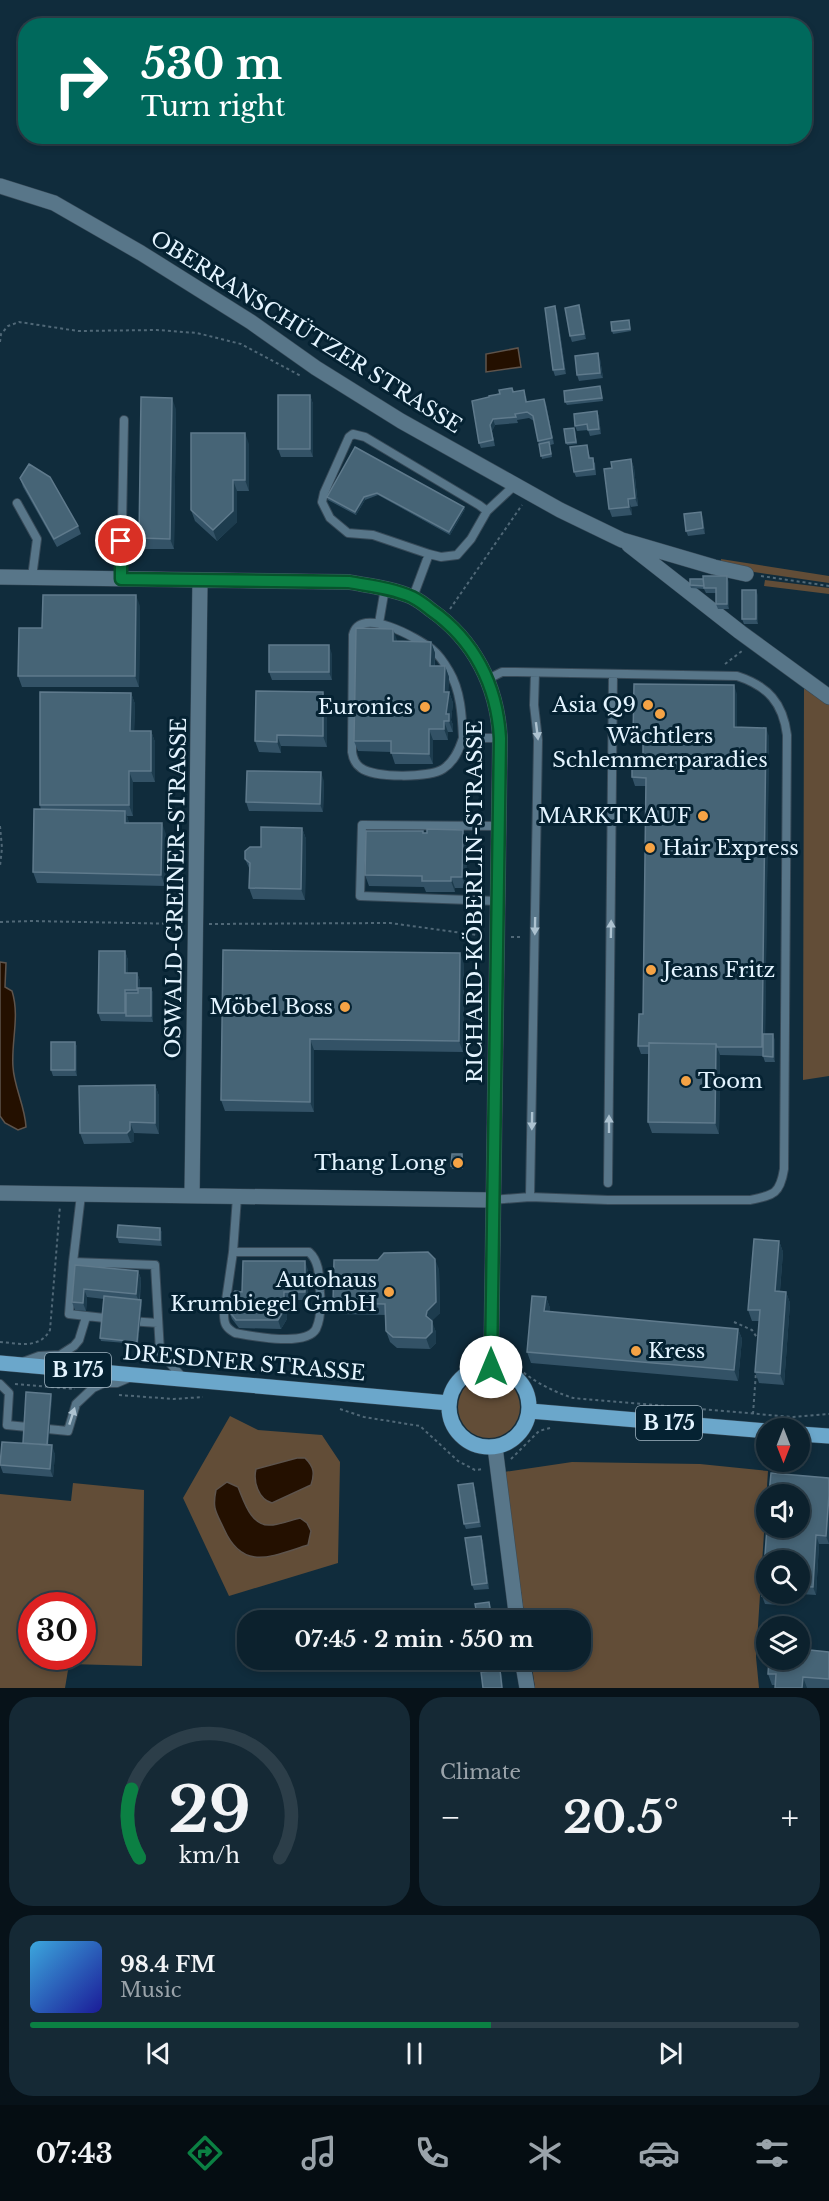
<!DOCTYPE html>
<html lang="en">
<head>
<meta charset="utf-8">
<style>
	body { margin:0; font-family:"Libre Baskerville",serif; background:#152935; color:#f1f3f6; height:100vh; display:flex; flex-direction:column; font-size:22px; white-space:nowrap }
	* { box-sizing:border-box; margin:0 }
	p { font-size:20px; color:#9aa3aa }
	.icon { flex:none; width:33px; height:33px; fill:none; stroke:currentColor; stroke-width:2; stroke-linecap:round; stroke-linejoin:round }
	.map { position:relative; height:1688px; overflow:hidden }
	.sheet { display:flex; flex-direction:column; gap:9px; padding:9px; background:#071219; flex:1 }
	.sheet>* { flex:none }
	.top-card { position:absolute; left:18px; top:18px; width:794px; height:126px; border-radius:24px; box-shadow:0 3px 9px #0003,0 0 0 2px #2c3e49; background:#00695c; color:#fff; overflow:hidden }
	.needle { width:39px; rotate:180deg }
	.controls { position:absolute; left:756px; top:1418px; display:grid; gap:12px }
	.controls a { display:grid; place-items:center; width:54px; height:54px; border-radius:50%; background:#0c212d; box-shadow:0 3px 9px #0003,0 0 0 2px #2c3e49; font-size:30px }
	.speed { position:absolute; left:18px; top:1592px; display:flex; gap:12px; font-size:30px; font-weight:700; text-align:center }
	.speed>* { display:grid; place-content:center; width:78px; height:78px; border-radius:50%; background:#0c212d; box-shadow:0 3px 9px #0003,0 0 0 2px #2c3e49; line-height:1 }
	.speed .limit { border:9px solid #d22; background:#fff; color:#111 }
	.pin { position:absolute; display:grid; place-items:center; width:51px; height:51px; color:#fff; margin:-26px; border:3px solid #fff; border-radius:50%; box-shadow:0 2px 6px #0007 }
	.me { position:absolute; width:66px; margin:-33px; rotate:0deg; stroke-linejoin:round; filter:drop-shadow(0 0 4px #0008) }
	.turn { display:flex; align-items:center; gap:21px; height:126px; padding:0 24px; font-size:27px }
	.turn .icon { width:78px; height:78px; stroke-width:2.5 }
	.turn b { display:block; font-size:42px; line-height:51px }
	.big { font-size:45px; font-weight:700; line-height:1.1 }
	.sheet .widget { flex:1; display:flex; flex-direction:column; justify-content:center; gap:9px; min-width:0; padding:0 21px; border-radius:24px; background:#152935 }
	.sheet .dial { align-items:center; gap:0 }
	.dial svg { height:156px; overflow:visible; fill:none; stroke:#2c3e49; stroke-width:7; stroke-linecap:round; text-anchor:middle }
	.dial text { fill:#f1f3f6; stroke:none }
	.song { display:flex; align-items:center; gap:18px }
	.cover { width:72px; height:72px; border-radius:9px; background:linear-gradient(135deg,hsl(200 70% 55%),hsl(240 70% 35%)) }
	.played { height:6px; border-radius:3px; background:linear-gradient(90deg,#0b8043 60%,#2c3e49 60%) }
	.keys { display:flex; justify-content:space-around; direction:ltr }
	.heat { display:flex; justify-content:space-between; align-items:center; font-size:33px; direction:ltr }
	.sheet .tiles { flex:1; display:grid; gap:9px; grid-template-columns:1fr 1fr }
	.widget:last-child { grid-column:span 2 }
	.trip { position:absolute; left:237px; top:1610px; width:354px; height:60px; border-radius:24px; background:#0c212d; box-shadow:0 3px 9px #0003,0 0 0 2px #2c3e49; font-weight:700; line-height:60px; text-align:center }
	.dock { display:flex; height:96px; justify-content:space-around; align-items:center; background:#050d12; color:#9aa3aa }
	.dock .icon { width:42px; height:42px }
	.dock .selected { color:#0b8043 }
	.dock b { font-size:27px; color:#f1f3f6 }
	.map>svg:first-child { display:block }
</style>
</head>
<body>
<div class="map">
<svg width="829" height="1688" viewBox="0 0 829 1688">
	<rect width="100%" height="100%" fill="#102c3c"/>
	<path fill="#624d37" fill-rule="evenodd" d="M721,559l108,17v7l-82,-12 -26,-6z
		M765,580l64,8v6l-65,-8z
		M804,685l25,17v374l-26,4z
		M458 1407a31 31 0 1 1 62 0a31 31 0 1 1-62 0Z
		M230,1416l28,14 64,5 18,27 -2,101 -109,33 -46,-98z
		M572,1462l128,2 68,7 -12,186 3,31h-224l-4,-29h49v-39h-55l-21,-148z
		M73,1483l71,7 -2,176 -73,-2 -4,24h-65v-194l71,7zM32,1605h50v51h-50z"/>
	<path fill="#241000" stroke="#5e544c" stroke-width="1.5" d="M518,348l3,19 -35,5v-18z
		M0,962l6,1 -1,24 7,4c8,25 -1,51 1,76 1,20 12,39 13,60l-8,3 -13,-7 -5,-7z
		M297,1458h8c9,9 10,15 6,27l-39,18c-14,-4 -19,-22 -16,-34z
		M227,1482l11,5c6,14 13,40 33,38 9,0 20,-5 29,-7l7,5 4,8 -3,14c-36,11 -65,27 -84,-16 -8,-17 -12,-20 -8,-39z"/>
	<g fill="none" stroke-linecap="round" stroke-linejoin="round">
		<g stroke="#374a58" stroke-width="10">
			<path id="service" d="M17,503l20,36 -5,38
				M487,511l29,-27
				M121,579l3,-159
				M413,597l16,-43 -56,-19 -25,-2 -18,-15 -8,-16 2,-9 25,-56 4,-3 12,3 114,68 8,6 -16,28 -14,16 -16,2 -12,-3
				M379,623l6,-35
				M488,679l14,-7h14l221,4c31,10 46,27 50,59l-3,434c-4,25 -10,26 -34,31h-142l-78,-3 -38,3
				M463,738c-4,12 -9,24 -20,31 -14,9 -69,9 -82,-1 -6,-4 -8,-9 -9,-16l1,-117c7,-30 64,3 79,14 6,5 13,15 17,22 12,20 13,45 14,67h37
				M497,901l-137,-5 2,-71 136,1
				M608,1183l5,-509
				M530,1197l8,-457 -4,-35 1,-32
				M233,1252l-9,62c0,10 2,14 11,19 17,3 71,14 81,-4 5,-11 5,-26 4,-37 -1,-15 0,-30 -11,-40h-76l4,-55
				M73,1262l8,-67
				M113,1319l-44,-5 4,-52 82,3 5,87 24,27
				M129,1321l29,2
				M23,1362l16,-6 21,-1 14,-9 5,-6 7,-23
				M0,1384l9,9 -2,32 61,6 8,-27 17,-16 11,-5h13l14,-6"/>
		</g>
		<g stroke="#374a58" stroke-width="16">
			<path id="minor" d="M0,186l54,17 87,50 110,69 65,46 85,53 159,89 62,30 92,27 32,7
				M629,545l111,87 89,65
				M0,577l349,5c21,4 43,6 63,15 6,3 13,8 19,13 43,30 66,75 69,128l-9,629
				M0,1193l492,7
				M192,1196l8,-615
				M495,1447l22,173
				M522,1659l5,29"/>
		</g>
		<g stroke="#374a58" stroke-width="16">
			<path id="primary" d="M0,1363l449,40
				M449 1407a40 40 0 1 1 80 0a40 40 0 1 1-80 0Z
				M530,1411l236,20
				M800,1434l29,2"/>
		</g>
		<path stroke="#506877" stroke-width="2" stroke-dasharray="3 3" stroke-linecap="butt" d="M0,342l1,-8 7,-8 11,-4 59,9 79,-1 40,3 44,11 60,32
			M761,576l68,10
			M450,609l72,-104
			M725,664l17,-13
			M0,826l2,22 -2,18
			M0,922l31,-1 151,3
			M209,924l181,-1 94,13
			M511,937h12
			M734,1322l18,8 6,9
			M0,1342c18,1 39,8 50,-12l10,-124
			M506,1349c7,24 45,42 67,49l220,19 36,-3
			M15,1384l60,5
			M119,1395l55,4 29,-2
			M340,1409l24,8 56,9 38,35 17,9 9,-1
			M753,1414l3,-42
			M511,1459l28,-28 11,-3"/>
		<use href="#service" stroke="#587689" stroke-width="8"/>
		<use href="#minor" stroke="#587689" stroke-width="15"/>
		<use href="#primary" stroke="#6ba7cb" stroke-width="15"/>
	</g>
	<path fill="#335266" d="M579,305l2,6 5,28 -14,3 -2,-6z
		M557,312l9,62 -11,2 -2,-6z
		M629,320l2,11 -18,3 -1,-3z
		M600,359l3,19 -24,3 -2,-6z
		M600,386l3,15 -36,4 -2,-3z
		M512,388l2,4 12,4 1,6 19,2 8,40 -4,1 2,12 -10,2 -8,-38 -5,-3 -12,2 1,3 -23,2 -3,6 3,15 -14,2 -2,-5 10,-46z
		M310,395l3,9v53h-32l-3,-8z
		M176,409l-2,140h-31l-4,-11z
		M597,411l2,6 2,17 -11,2 -2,-6 -11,1 -2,-5z
		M575,430l2,14 -10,1 -1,-2z
		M249,444v47h-12v31l-20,19 -22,-20 -4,-11z
		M587,445l3,13 5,5 1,12 -20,2 -2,-5z
		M355,447l110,62 -15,26 -72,-40 -13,5 -9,15 -28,-15 -1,-3z
		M631,459l3,9 4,38 -7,1 1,8 -20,2 -3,-8 3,-41z
		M20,478l58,48 3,8 -24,13 -34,-60z
		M703,518l2,16 -17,2 -2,-5z
		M729,582v27h-11l-2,-5v-11h-10l-2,-4 -13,-1 -1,-3z
		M758,595v29h-14l-2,-5z
		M140,606l-1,81h-117l-4,-11 24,-48z
		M397,640v1l34,1 4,11v13h10l4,11 -1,15h1l4,11 -2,17 2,5v7h-5v8h-15v24h-38l-4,-12 -33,-1 -4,-10z
		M332,654v26h-60l-3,-8z
		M323,692l4,11v44l-46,-1v7l-22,-1 -4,-11z
		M131,693l4,11 -1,27h17l4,11v40h-22v34h-6l2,7 37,11 -1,52 -128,-3 -4,-11 8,-62 -1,-5z
		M737,694v33l32,9 -4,298 10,6v22h-10l-2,-6 -43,-1 -1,79 -67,-1 -4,-11 1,-68h-8l-3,-8 5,-32 3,-228h-11l-3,-9 11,-9v-23h-7l-3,-8z
		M324,781l-1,31 -74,-1 -3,-9z
		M302,828l4,11 -1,61 -52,-1 -4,-11 1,-18 -5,-11 16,-12z
		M463,830l4,11 -1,47h-11v4h-29l-2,-5 -55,-1 -4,-11 59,-42z
		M223,950l241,14 -1,88 -149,-2v62l-89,-1 -4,-11z
		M125,951l3,9v13h9l3,8v7h11l2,5v29l-52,-1 -3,-8z
		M75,1042l2,5v29h-24l-2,-6z
		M155,1085l4,11v38l-25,-1v8l-3,2 -47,1 -4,-11z
		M462,1154l1,3v12h-11l-1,-3z
		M160,1228l2,5v13l-43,-3 -2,-6z
		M779,1241l4,11 -3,39 6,1 4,11 -6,82 -25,-2 -4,-11 4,-51h-7l-4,-11z
		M75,1265l63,6 3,8 -1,20 1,1 1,2 -4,42 -37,-3 -1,-3 4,-39 -17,-2 -1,14 -11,-1 -3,-8z
		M439,1269l1,44 -9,8 5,11v11l-6,6 -33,-1 -7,-6 -4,-11v-16l-49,-1 -4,-11z
		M308,1270v30h-21v19l-6,10 -42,-1 -7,-9 -3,-8 13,-19z
		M546,1297l4,11 -1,4 189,17 4,10 -4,42 -207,-18 -4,-11z
		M51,1394l1,3 -4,48 7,9 -2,23 -50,-4 -3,-8 23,-22z
		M829,1478v66h-10l-3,51 -31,-2h15v-33l-34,33h15l-1,12 -15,-1 -3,-8z
		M473,1483l2,6 6,38 -15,2 -2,-5z
		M481,1536l2,6 6,47 -15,1 -2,-5z
		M829,1652v36h-54v-3h-3l-4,-11z"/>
	<path fill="#1d3c4e" d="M579,305l2,6 5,28 -2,-5z
		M555,306l2,6 9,62 -2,-5z
		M598,353l2,6 3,19 -3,-5z
		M310,395l3,9v53l-3,-8z
		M172,398l4,11 -2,140 -4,-10z
		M544,399l2,5 8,40 -2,-6z
		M597,411l2,6 2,17 -2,-5z
		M493,419l2,6 -3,6 3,15 -5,-21z
		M245,433l4,11v47l-4,-11z
		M631,459l3,9 4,38 -3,-8z
		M233,480l4,11v31l-20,19 -4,-11z
		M364,497l1,3 -9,15 -1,-3z
		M628,499l3,8 1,8 -3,-8z
		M464,507l1,2 -15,26 -1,-3z
		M701,512l2,6 2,16 -2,-6z
		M727,576l2,6v27l-2,-5z
		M756,590l2,5v29l-2,-5z
		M136,595l4,11 -1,81 -4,-11z
		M393,629l4,11v12l-4,-11z
		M431,642l4,11 -1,24 -4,-11z
		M329,645l3,9v26l-3,-8z
		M445,666l4,11 -1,24 1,-9 4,11 -2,17 2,5v7l-7,-18 -2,-22z
		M734,685l3,9v42l-3,-9z
		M323,692l4,11v44l-4,-11z
		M131,693l4,11 -1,37 -4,-10z
		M444,721l4,11v8l-4,-11z
		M766,728l3,8 -4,320 -3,-9z
		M429,729l4,11v24l-4,-10z
		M151,731l4,11v40l-4,-11z
		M277,735l4,11v7l-4,-11z
		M129,771l4,11v34l-4,-11z
		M321,772l3,9 -1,31 -3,-8z
		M125,811l4,11v12l-4,-11z
		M162,823l4,11 -1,52 -4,-11z
		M302,828l4,11 -1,61 -4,-11z
		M463,830l4,11 -1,47 -4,-11z
		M451,877l4,11v4l-4,-11z
		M125,951l3,9v21l-3,-8z
		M460,953l4,11 -1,88 -4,-11z
		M137,973l3,8v18l-3,-9z
		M151,988l2,5v29l-2,-6z
		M773,1034l2,6v22l-2,-5z
		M310,1039l4,11v62l-4,-10z
		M75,1042l2,5v29l-2,-6z
		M716,1044l4,11 -1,79 -4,-11z
		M155,1085l4,11v38l-4,-11z
		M130,1122l4,11v8l-3,2 -4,-10z
		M160,1228l2,5v13l-2,-6z
		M779,1241l4,11 -4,50 -4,-11z
		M435,1259l4,10 1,44 -9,9 -5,-6 1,-5z
		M305,1261l3,9v30l-3,-8z
		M138,1271l3,8 -2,23 -3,-8z
		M84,1289l3,8 -1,14 -3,-8z
		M284,1292l3,8v19l-6,10 -3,-9z
		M786,1292l4,11 -6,82 -4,-11z
		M546,1297l4,11 -2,14 -4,-11z
		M141,1300l1,2 -4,42 -1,-2z
		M432,1321l4,11v11l-6,6 -4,-11z
		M738,1329l4,10 -4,42 -4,-11z
		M51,1394l1,3 -4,56 -1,-3z
		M52,1445l3,9 -2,23 -3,-8z
		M473,1483l2,6 6,38 -2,-5z
		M829,1495v49l-3,-8z
		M816,1535l3,9 -3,51 -3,-8z
		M481,1536l2,6 6,47 -2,-6z
		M778,1593h3l-1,12 -3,-8z
		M489,1602l2,6 2,12h-1z
		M500,1670l2,5 1,13h-1z
		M803,1677l4,11h-5z"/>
	<path fill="#466476" stroke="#5f7a8c" stroke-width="1.5" d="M579,305l5,29 -14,2 -5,-28z
		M555,306l9,63 -11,1 -8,-62z
		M629,320l1,9 -18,2 -1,-9z
		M598,353l2,20 -23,2 -2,-19z
		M600,386l2,12 -37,4 -1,-11z
		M512,388l1,4 11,-2 2,12 18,-3 8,39 -14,3 -5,-25 -6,-4 -12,2 1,3 -23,2 -3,6 3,15 -14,3 -7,-42 17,-4v-1l11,-2 -1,-4z
		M278,395h32v54h-32z
		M141,397l31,1 -2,141 -31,-1z
		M597,411l2,18 -11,1 -1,-6 -12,2 -1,-12z
		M574,428l2,14 -10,1 -2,-14z
		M191,433h54v47h-12v31l-20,19 -22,-20z
		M549,442l2,12 -10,2 -2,-12z
		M587,445l2,13h4l1,11 -20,3 -4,-25z
		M355,447l109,60 -15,25 -72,-39 -13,4 -9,15 -28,-15z
		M631,459l4,39 -7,1 1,8 -20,2 -5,-40 8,-1 -1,-6z
		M29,464l21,13 28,49 -24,13 -34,-61z
		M701,512l2,16 -17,3 -2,-17z
		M703,576h24v28h-11v-16h-12z
		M690,579h13l1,7 -14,-1z
		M742,590h14v29h-14z
		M43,595h93l-1,81h-117l1,-48h23z
		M356,628l37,1v12l38,1 -1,24h15l-1,26h5l-3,22h3v7h-5v8h-15v25l-38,-1v-12h-37z
		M269,645h60v27h-60z
		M634,684l100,1v42l32,1 -4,319h-45l-1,-3 -67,-1v3h-11l1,-32h4l3,-236 -14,-1v-10l11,1v-31h-10z
		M256,691l67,1v44l-46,-1v7l-22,-1z
		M40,692l91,1 -1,38h21v40h-22v34h-89z
		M247,771l74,1 -1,32 -74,-2z
		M34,809l91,2v12h37l-1,52 -128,-3z
		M261,827l41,1 -1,61 -52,-1 1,-25 -5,-4v-8l5,-4h11z
		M427,829l36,1 -1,47h-11v4h-29v-5l-57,-1 1,-44h57v2h4z
		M223,950l237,3 -1,88 -149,-2v63l-89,-2z
		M99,951h26v22h12v17h-12v23h-27z
		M138,988h13v28h-25v-23h12z
		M763,1034h10v23l-10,-1z
		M51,1042h24v28h-24z
		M649,1043l67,1 -1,79 -67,-1z
		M155,1085v38l-25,-1v8l-3,3h-47l-1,-47z
		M452,1154h10v13l-11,-1z
		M118,1225l42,3v12l-43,-3z
		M754,1239l25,2 -4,50 11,1 -6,82 -25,-2 5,-62h-12z
		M428,1252l7,7 1,43 -9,9 -1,5 6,5v11l-6,6 -33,-1 -7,-6 -1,-27 -52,-1 1,-43h44l6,-7z
		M243,1261h62v31h-21v18l-6,10h-42l-7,-9v-13l6,-7 7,1z
		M75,1265l63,6 -2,23 -52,-5 -1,14 -11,-1z
		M104,1296l37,4 -4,42 -37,-4z
		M532,1296l14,1 -2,14 194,18 -4,41 -207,-18z
		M26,1392l25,2 -4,51 -24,-2z
		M2,1442l50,3 -2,24 -50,-4z
		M771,1473l58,5v17l-3,41 -10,-1 -3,52 -13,-1v-26h-34v33h12l-1,4 -15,-1 5,-69h33v-33h-31z
		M473,1483l6,39 -15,2 -6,-39z
		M481,1536l6,47 -15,2 -7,-47z
		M489,1602l3,18h-14l-3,-16z
		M800,1649l29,3v27l-26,-2 -1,11h-27l1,-14h-8l1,-15h31z
		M500,1670l2,18h-19l-2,-16z"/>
	<defs><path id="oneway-solid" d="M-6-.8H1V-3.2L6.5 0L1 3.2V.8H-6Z" transform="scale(1.5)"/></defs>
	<g fill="#acc2d0">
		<use href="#oneway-solid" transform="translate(537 731) rotate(83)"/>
		<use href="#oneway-solid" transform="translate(535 926) rotate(91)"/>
		<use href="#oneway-solid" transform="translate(611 929) rotate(-89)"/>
		<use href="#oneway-solid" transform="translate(532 1121) rotate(91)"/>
		<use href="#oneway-solid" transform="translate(609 1124) rotate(-90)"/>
		<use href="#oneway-solid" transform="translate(72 1416) rotate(-72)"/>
	</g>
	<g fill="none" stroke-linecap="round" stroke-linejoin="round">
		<g stroke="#07532c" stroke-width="15">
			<path id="route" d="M121,541v38l228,3c21,4 43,6 63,15 6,3 13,8 19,13 43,30 66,75 69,128l-9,629"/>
		</g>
		<use href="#route" stroke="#0b8043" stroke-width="10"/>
	</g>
	<g fill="#f5a345" stroke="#052232" stroke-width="2">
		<circle cx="648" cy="705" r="6"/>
		<circle cx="425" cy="707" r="6"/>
		<circle cx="660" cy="714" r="6"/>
		<circle cx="703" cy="816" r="6"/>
		<circle cx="650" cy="848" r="6"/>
		<circle cx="651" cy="970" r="6"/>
		<circle cx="345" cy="1007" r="6"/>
		<circle cx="686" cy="1081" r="6"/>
		<circle cx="458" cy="1163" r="6"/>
		<circle cx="389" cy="1292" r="6"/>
		<circle cx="636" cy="1351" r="6"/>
	</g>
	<g text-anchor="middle" stroke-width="6" stroke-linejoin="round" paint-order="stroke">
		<g fill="#052232" stroke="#a1b5c2" stroke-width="1.5">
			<rect x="45" y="1353" width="66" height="34" rx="4.5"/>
			<rect x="636" y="1406" width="66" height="34" rx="4.5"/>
		</g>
		<g font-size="20" font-weight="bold" fill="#e4f4ff">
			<text x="78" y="1377">B 175</text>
			<text x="669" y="1430">B 175</text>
		</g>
		<g font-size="21" fill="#e4f4ff" stroke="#052232">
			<text transform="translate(306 332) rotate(32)" y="7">OBERRANSCHÜTZER STRASSE</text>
			<text transform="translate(176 888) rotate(-89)" y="7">OSWALD-GREINER-STRASSE</text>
			<text transform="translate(475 902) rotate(-90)" y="7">RICHARD-KÖBERLIN-STRASSE</text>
			<text transform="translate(244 1363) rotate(5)" y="7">DRESDNER STRASSE</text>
		</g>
		<g font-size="21" fill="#e4f4ff" stroke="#052232" text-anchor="end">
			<text x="636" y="712">Asia Q9</text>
			<text x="413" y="714">Euronics</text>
			<text x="660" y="743" text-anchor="middle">Wächtlers<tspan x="660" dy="24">Schlemmerparadies</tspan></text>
			<text x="691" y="823">MARKTKAUF</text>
			<text x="662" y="855" text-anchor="start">Hair Express</text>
			<text x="663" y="977" text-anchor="start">Jeans Fritz</text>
			<text x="333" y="1014">Möbel Boss</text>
			<text x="698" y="1088" text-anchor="start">Toom</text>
			<text x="446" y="1170">Thang Long</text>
			<text x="377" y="1287">Autohaus<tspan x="377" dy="24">Krumbiegel GmbH</tspan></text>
			<text x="648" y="1358" text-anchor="start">Kress</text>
		</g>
	</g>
</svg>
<div class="controls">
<a><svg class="needle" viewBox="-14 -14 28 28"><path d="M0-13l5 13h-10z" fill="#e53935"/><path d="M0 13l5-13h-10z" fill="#9aa3aa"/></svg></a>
<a><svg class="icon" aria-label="sound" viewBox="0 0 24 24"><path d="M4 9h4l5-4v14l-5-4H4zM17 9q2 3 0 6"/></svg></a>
<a><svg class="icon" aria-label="search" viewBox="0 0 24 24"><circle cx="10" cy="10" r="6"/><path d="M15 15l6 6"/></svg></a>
<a><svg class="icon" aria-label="layers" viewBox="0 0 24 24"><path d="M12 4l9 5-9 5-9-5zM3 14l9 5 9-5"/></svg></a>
</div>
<div class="speed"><div class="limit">30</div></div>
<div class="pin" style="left:121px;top:541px;background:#d93025"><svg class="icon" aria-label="arrive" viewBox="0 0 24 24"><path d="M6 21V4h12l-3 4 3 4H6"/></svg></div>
<svg class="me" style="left:491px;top:1367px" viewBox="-20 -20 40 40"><circle r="19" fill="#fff"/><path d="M0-13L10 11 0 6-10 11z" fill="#0b8043"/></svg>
<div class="trip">07:45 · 2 min · 550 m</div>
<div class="top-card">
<div class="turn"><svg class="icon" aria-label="right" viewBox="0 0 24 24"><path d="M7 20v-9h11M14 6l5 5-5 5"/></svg><div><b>530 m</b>Turn right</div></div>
</div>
</div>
<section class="sheet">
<div class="tiles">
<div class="widget dial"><svg viewBox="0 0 100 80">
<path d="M14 69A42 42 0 1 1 86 69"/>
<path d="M14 69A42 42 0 0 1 10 34" stroke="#0b8043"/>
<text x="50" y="56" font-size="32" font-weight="700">29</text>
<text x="50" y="72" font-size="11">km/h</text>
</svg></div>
<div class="widget"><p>Climate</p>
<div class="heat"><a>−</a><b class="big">20.5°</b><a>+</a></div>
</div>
<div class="widget">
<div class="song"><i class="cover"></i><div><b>98.4 FM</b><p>Music</p></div></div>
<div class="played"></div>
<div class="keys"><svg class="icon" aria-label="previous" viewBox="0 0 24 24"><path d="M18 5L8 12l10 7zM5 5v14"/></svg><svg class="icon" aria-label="pause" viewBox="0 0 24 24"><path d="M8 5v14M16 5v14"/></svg><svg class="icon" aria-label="next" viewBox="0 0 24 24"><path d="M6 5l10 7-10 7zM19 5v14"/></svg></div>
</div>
</div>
</section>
<nav class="dock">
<b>07:43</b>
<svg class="icon selected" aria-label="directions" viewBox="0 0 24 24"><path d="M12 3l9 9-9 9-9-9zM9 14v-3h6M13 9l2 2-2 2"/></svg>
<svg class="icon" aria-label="music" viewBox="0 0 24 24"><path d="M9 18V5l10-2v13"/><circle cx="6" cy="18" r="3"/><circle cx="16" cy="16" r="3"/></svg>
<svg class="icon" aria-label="phone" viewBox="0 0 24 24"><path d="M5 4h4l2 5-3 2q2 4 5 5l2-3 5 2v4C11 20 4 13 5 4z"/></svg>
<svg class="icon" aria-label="climate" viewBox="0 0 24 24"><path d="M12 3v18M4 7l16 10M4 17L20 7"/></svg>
<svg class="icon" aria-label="car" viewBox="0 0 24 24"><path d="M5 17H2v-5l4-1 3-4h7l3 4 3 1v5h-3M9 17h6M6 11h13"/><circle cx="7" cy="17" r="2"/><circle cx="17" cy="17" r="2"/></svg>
<svg class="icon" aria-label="filters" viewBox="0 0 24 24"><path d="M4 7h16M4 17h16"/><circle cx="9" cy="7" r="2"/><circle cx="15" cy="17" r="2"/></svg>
</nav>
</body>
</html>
